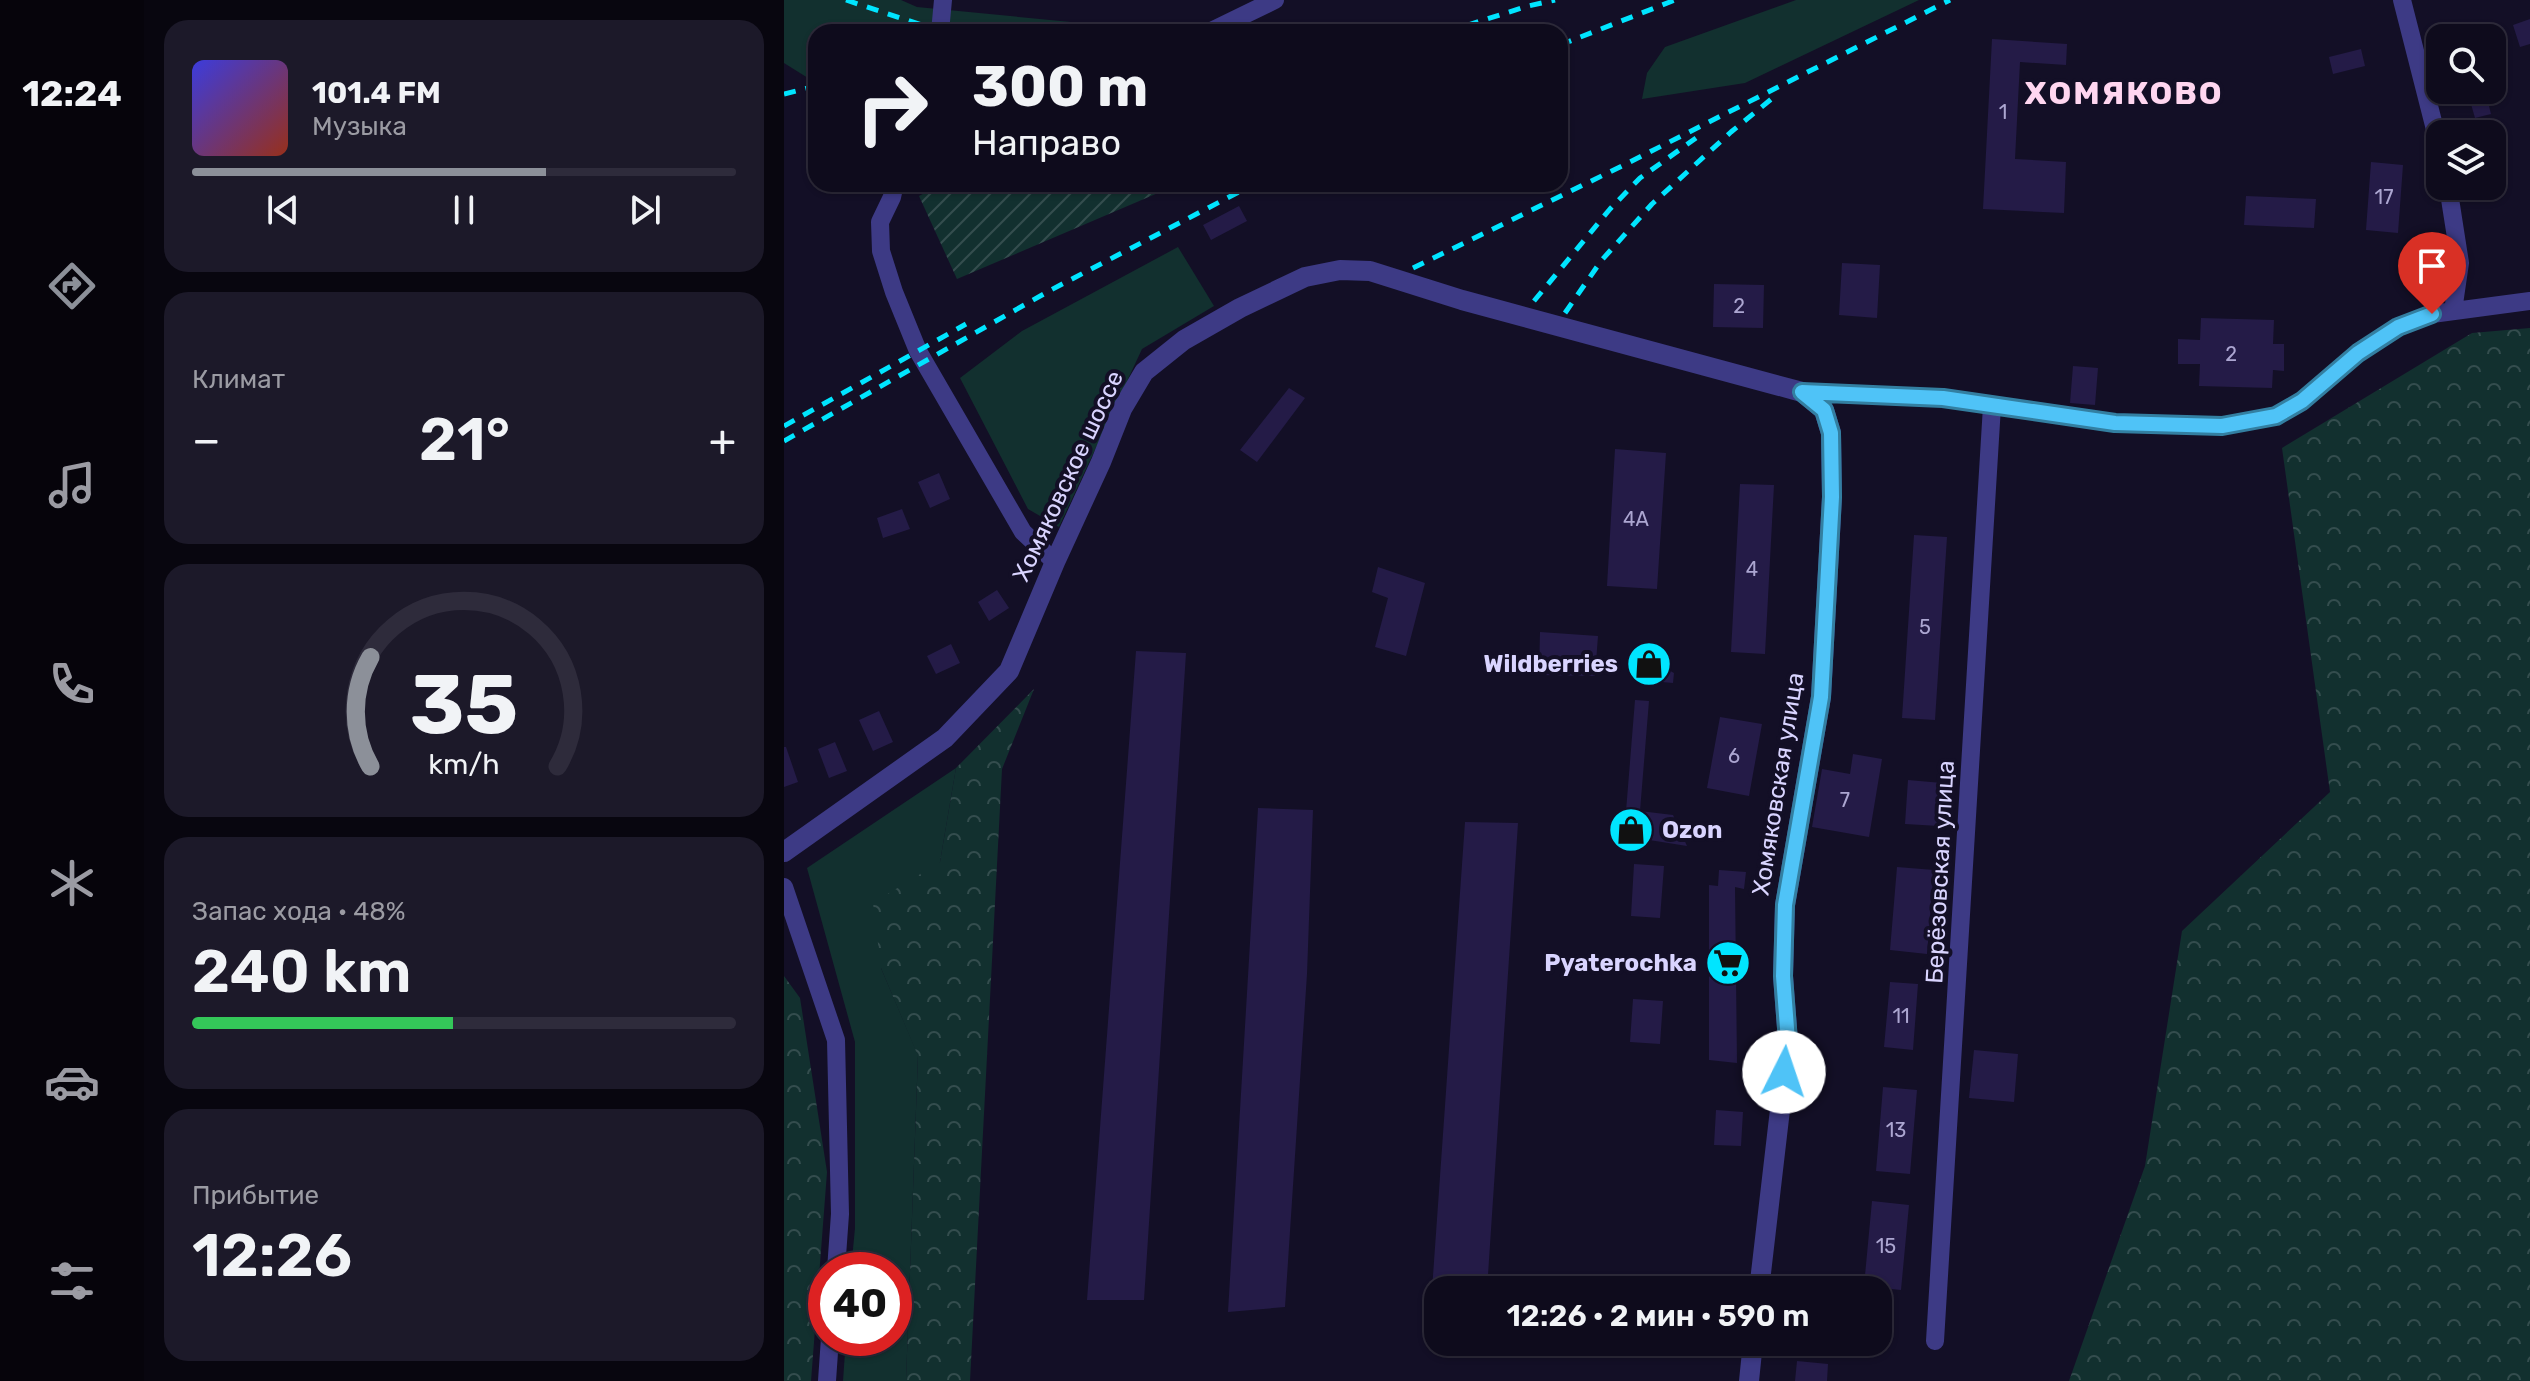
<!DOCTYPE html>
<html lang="ru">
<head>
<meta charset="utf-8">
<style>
	body { margin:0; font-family:Rubik,sans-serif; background:#1c1929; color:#f1f3f6; height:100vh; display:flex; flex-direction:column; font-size:30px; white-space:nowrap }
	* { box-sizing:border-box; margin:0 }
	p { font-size:26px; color:#9b9ba3 }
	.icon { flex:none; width:44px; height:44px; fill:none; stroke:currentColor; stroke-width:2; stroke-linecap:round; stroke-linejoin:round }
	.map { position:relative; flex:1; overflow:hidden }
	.panel { display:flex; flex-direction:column; gap:20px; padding:20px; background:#08060f; width:640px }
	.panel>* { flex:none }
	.banner { position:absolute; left:24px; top:24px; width:760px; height:168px; border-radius:24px; box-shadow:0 2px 6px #0004,0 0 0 2px #2e2b3b; background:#0e0b1c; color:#f1f3f6; overflow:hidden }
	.tools { position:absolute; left:1642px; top:24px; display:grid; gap:16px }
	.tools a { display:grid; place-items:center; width:80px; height:80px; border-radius:16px; background:#0e0b1c; box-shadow:0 2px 6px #0004,0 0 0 2px #2e2b3b; font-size:40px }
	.speed { position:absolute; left:24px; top:1252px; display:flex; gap:16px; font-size:40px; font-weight:700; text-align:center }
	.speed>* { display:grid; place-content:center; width:104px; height:104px; border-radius:50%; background:#0e0b1c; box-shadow:0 2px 6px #0004,0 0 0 2px #2e2b3b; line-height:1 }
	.speed .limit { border:12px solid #d22; background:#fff; color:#111 }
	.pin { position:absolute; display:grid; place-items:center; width:68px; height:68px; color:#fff; margin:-82px -34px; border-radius:50% 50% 50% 0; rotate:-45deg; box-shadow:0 0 8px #0007 }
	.pin .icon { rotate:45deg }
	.me { position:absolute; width:88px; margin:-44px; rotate:4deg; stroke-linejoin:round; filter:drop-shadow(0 0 6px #0008) }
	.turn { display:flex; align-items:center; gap:28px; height:168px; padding:0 32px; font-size:36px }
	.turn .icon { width:104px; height:104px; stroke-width:2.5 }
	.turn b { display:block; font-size:56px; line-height:68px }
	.big { font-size:60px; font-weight:600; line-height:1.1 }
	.panel .widget { flex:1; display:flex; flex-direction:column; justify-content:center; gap:12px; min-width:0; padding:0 28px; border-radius:24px; background:#1c1929 }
	.panel .dial { align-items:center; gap:0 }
	.dial svg { height:208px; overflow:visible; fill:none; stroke:#2e2b3b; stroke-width:7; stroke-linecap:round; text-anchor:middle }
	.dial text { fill:#f1f3f6; stroke:none }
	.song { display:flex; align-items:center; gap:24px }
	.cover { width:96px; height:96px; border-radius:12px; background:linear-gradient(135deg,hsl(240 70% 55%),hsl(10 70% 35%)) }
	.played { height:8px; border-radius:4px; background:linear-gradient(90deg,#8c9099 65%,#2e2b3b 65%) }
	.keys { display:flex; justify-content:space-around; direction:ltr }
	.heat { display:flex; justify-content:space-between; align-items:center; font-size:44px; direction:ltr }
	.charge { height:12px; border-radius:6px; background:linear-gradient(90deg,#34c759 48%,#2e2b3b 0) }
	.trip { position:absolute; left:640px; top:1276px; width:468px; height:80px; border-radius:24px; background:#0e0b1c; box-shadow:0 2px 6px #0004,0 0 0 2px #2e2b3b; font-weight:600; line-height:80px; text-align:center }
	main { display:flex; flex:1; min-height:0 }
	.tabs { display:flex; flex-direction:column; width:144px; justify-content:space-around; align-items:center; background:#06040b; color:#9b9ba3 }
	.tabs .icon { width:56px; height:56px }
	.tabs .active { color:#8c9099 }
	.tabs b { font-size:36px; color:#f1f3f6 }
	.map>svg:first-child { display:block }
</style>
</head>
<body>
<main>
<nav class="tabs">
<b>12:24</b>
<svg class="icon active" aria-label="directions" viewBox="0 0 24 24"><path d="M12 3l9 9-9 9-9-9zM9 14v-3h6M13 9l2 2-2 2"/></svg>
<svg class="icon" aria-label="music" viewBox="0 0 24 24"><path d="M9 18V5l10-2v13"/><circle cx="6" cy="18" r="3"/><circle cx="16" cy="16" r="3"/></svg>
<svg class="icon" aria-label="phone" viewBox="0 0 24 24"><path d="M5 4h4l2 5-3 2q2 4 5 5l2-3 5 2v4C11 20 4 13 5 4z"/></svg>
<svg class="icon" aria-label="climate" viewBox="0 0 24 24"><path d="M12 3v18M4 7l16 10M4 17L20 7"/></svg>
<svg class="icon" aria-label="car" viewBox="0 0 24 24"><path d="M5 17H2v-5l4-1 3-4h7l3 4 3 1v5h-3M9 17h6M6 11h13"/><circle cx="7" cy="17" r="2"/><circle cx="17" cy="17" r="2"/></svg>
<svg class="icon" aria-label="filters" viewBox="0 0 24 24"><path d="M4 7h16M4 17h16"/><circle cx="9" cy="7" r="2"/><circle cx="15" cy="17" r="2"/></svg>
</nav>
<section class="panel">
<div class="widget">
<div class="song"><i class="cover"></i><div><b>101.4 FM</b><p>Музыка</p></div></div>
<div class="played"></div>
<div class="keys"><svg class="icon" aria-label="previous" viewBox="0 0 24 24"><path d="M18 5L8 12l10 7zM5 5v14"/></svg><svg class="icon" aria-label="pause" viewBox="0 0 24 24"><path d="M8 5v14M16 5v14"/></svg><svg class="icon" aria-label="next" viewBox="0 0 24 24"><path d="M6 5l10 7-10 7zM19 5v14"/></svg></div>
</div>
<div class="widget"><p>Климат</p>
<div class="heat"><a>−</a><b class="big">21°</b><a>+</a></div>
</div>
<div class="widget dial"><svg viewBox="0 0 100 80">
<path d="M14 69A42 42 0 1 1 86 69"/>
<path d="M14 69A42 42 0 0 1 14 27" stroke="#8c9099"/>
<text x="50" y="56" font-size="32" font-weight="700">35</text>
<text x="50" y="72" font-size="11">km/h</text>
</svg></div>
<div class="widget"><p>Запас хода · 48%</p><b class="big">240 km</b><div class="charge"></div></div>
<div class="widget"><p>Прибытие</p><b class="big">12:26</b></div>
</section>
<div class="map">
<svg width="1746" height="1381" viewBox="0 0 1746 1381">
	<defs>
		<pattern id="forest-crowns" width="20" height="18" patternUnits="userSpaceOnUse" patternTransform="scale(2)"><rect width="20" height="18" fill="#12302f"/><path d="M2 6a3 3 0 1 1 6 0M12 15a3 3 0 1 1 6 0" fill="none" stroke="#344d4e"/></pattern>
		<pattern id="garden-furrows" width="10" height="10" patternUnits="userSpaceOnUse" patternTransform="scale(2)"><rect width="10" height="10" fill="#12302f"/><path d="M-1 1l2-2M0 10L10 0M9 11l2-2" fill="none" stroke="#344d4e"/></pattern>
	</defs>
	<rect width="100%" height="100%" fill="#130f26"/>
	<path fill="#12302f" d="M0,0h117l16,7 154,15 -6,10h-249v51l-32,-20z
		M1012,0h123l-174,83 -103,16 5,-26 18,-26z
		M394,247l36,59 -72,43 -83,178 -31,-18 -68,-131 62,-47z
		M172,768l-16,94 -59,106 37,87 -12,326h-63l3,-43h48v-68h-43l4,-42v-186l-48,-174z"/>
	<path fill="url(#forest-crowns)" d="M1746,328v1053h-461l76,-215 37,-235 148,-139 -48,-344 190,-115z
		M250,689l-32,80 -32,612h-64l12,-325 -37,-88 -8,-65 67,-41 16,-94z
		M0,976l16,22 27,174 -16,209h-27z"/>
	<path fill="url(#garden-furrows)" d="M157,184h238l-222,95 -38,-83z"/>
	<path fill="#241b47" d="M1746,19v25l-10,3 -7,-22z
		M1208,39l75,5 -1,21 -46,-3 -5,97 51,3 -2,51 -81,-4z
		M1577,49l4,17 -32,8 -4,-17z
		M1683,90h18l6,24 -16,4z
		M1587,162l32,3 -5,68 -32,-3z
		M1462,196l70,3 -2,29 -70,-3z
		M455,206l8,15 -36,19 -8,-15z
		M1058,263l38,2 -3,53 -38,-3z
		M930,284l50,1 -1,43 -50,-1z
		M1417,318l73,2 -1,24h11v27l-11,-1 -1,18 -73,-2 1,-22h-22v-25l22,1z
		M1289,366l25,2 -3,37 -25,-2z
		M505,388l16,10 -48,64 -17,-12z
		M831,449l51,4 -9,136 -50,-3z
		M155,473l11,26 -20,9 -12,-26z
		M956,484l34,1 -9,169 -34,-2z
		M118,509l8,20 -27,9 -6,-20z
		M1130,535l33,2 -12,183 -33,-2z
		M594,567l47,16 -19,73 -31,-9 13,-49 -16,-6z
		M213,590l12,18 -20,13 -11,-19z
		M756,632l58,4 -3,40 -56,-1z
		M167,644l9,19 -24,11 -9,-18z
		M352,651l50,2 -42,647h-57z
		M857,655l33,18 -1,10 -34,-3z
		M851,700l14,1 -9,110 33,4 14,31 -63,-10z
		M95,711l14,31 -20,9 -14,-31z
		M936,717l42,7 -13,72 -42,-8z
		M51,742l12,29 -18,7 -11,-29z
		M0,747h2l12,35 -14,5z
		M1069,754l29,5 -13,78 -57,-10 10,-58 28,5z
		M1124,780l34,3 -3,43 -34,-2z
		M474,808l55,2 -6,164 -22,333 -57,5z
		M681,822l53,1 -31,467h-55z
		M850,864l30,2 -4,52 -29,-2z
		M1113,867l37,3 -7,84 -37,-4z
		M935,870l27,2 -2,17 -9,-2 2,176 -28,-3v-175l9,1z
		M1106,982l28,2 -5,66 -29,-3z
		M849,999l30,2 -3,43 -30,-2z
		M1190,1050l44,4 -4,48 -45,-4z
		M1099,1087l34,3 -7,84 -34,-3z
		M932,1110l27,2 -2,34 -27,-1z
		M1088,1201l37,4 -8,85 -37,-4z
		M1013,1361l31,3 -1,17h-32z"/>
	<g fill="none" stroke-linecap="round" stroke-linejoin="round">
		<path stroke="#3d3a85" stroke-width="18" d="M1618,0l38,149
			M156,32l3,-32
			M425,32l66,-32
			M111,184l-3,13 -12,25 1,29 13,41 24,59 105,181 32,30
			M1664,186l12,77 -7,48
			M1018,392l141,6 172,25 107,3 54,-10 26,-15 56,-48 40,-26 34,-13 98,-13
			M0,887l52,153 4,174 -4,56
			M1151,1341l57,-935
			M43,1381l3,-43"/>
		<path stroke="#3d3a85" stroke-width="20" d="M0,852l161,-114 64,-67 46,-109 46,-100 21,-53 22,-37 40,-32 56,-32 65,-31 35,-7 30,1 92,29 340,92 22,18 7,23 1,64 -11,200 -36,208 -2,71 5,65 -29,249
			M965,1381l4,-39"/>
		<path stroke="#00e5ff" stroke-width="5" stroke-dasharray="12 10" stroke-linecap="butt" d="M62,0l97,32
			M662,32l82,-26 27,-6
			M776,45l115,-45
			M0,94l32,-8
			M629,268l211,-103 326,-165
			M750,301l76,-92 30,-31 56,-40
			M781,313l36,-52 51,-57 79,-72 44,-36
			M0,426l182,-102
			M0,441l265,-150 205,-107"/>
	</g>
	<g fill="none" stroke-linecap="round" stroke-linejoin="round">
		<g stroke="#337fa1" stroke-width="20">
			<path id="route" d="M1000,1072l4,-31 -5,-65 2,-71 36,-208 11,-200 -1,-64 -7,-23 -22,-18 141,6 172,25 107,3 54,-10 26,-15 56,-48 40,-26 34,-13"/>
		</g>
		<use href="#route" stroke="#4fc3f7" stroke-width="14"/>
	</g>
	<defs>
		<g id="shop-disc" transform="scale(2.3)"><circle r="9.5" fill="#00e5ff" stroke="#130f26"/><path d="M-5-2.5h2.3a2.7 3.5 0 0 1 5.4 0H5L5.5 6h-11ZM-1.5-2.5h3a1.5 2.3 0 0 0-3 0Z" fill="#111"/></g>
		<g id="supermarket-disc" transform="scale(2.3)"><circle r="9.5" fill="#00e5ff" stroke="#130f26"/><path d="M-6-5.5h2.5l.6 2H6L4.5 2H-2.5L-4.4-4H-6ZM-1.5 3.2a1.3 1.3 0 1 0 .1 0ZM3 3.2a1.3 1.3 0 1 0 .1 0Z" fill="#111"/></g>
	</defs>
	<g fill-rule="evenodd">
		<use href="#shop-disc" x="865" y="664"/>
		<use href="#shop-disc" x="847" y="830"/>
		<use href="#supermarket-disc" x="944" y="963"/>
	</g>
	<g text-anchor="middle" stroke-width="8" stroke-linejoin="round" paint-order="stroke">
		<g font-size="20" fill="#aca6d1">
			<text x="1219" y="119">1</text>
			<text x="1600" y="204">17</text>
			<text x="955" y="313">2</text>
			<text x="1447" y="361">2</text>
			<text x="852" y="526">4А</text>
			<text x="968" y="576">4</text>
			<text x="1141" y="634">5</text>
			<text x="950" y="763">6</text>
			<text x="1061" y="807">7</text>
			<text x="1117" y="1023">11</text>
			<text x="1112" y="1137">13</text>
			<text x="1102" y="1253">15</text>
		</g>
		<g font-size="24" fill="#d9d4ff" stroke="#130f26">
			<text transform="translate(284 476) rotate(-65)" y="8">Хомяковское шоссе</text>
			<text transform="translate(994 784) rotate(-81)" y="8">Хомяковская улица</text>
			<text transform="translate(1156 872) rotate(-87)" y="8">Берёзовская улица</text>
		</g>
		<g font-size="24" font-weight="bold" fill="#d9d4ff" stroke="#130f26" text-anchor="end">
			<text x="834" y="672">Wildberries</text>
			<text x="878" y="838" text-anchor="start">Ozon</text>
			<text x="913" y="971">Pyaterochka</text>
		</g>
		<g font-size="32" font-weight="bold" letter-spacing="2" fill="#ffd6f0" stroke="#130f26">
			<text x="1340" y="104">ХОМЯКОВО</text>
		</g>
	</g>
</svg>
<div class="tools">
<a><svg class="icon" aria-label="search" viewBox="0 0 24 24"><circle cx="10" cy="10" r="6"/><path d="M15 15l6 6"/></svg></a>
<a><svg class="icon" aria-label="layers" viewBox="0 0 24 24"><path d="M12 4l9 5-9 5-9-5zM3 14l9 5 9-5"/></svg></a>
</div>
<div class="speed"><div class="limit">40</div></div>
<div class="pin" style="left:1648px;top:314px;background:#d93025"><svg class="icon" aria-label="arrive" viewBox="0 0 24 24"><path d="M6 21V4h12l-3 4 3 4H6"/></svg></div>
<svg class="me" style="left:1000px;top:1072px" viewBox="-20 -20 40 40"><circle r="19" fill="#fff"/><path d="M0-13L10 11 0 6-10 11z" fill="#4fc3f7"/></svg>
<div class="trip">12:26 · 2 мин · 590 m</div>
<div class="banner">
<div class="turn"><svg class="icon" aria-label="right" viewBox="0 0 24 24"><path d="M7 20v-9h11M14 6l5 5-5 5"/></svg><div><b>300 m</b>Направо</div></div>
</div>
</div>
</main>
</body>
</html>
